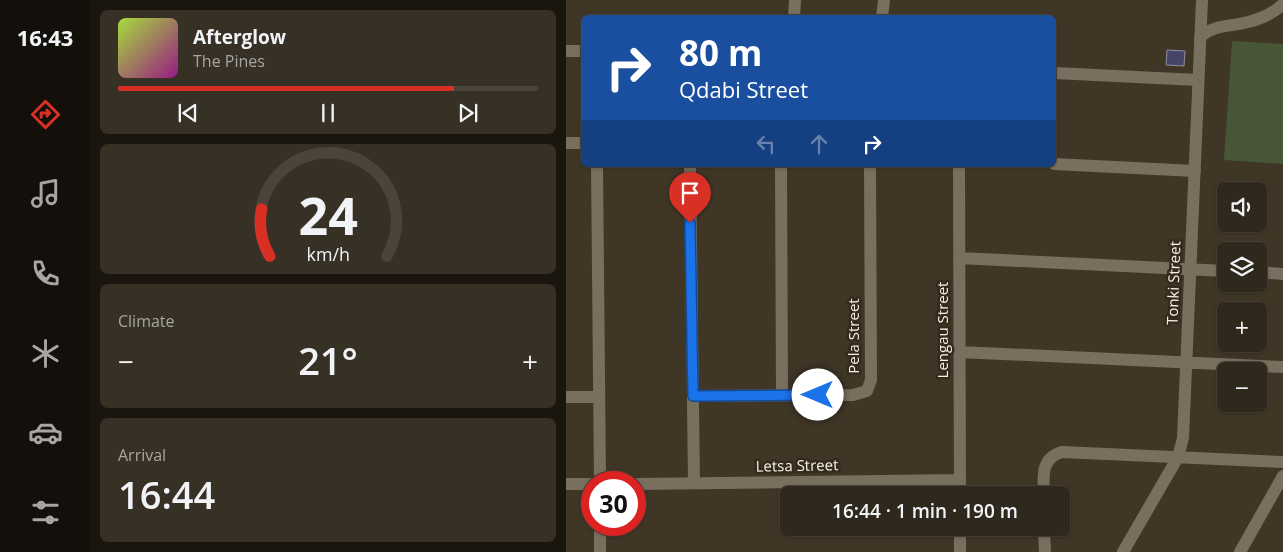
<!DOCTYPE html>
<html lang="en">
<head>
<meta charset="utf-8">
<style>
	body { margin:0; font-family:"Open Sans",sans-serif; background:#373025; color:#f1f3f6; height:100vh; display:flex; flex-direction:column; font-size:19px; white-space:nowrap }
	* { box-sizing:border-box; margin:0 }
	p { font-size:16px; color:#a7a6a3 }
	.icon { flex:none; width:28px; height:28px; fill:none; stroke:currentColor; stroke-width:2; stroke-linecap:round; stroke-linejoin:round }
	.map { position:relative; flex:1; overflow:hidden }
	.side { display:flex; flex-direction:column; gap:10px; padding:10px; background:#1a160f; width:476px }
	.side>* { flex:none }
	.guide { position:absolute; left:15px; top:15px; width:475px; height:152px; border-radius:8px; box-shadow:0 1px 4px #0004,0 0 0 1px #4a443b; background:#1a4fa0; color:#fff; overflow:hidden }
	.tools { position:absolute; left:651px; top:182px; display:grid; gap:10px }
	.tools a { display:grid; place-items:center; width:50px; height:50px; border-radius:8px; background:#2f281c; box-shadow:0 1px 4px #0004,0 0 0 1px #4a443b; font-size:25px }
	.speed { position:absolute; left:15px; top:471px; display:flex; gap:10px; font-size:25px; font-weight:700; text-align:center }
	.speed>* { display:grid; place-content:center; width:65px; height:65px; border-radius:50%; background:#2f281c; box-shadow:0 1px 4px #0004,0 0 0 1px #4a443b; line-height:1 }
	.speed .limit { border:8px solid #d22; background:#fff; color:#111 }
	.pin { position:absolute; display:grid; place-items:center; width:42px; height:42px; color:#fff; margin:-51px -21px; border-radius:50% 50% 50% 0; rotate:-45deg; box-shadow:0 0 5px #0007 }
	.pin .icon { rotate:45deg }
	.me { position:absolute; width:55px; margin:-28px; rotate:270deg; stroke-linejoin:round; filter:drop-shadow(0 0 4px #0008) }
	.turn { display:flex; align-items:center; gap:18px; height:105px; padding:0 15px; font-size:22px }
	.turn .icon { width:65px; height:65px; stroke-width:2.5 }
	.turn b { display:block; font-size:35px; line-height:42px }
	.lanes { display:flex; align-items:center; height:48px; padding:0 15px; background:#0003; justify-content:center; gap:25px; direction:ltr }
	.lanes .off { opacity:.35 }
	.big { font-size:38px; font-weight:600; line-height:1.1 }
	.side .tile { flex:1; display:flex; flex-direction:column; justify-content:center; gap:8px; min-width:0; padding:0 18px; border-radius:8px; background:#373025 }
	.side .dial { align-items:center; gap:0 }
	.dial svg { height:130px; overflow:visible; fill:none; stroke:#4a443b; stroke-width:7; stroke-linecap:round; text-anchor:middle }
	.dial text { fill:#f1f3f6; stroke:none }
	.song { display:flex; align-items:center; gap:15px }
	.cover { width:60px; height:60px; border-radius:8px; background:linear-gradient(135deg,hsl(80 70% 55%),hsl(310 70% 35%)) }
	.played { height:5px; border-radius:2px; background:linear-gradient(90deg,#d93025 80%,#4a443b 80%) }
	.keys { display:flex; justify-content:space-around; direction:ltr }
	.heat { display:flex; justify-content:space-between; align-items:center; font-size:28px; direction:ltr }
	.trip { position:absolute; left:214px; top:486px; width:290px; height:50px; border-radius:8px; background:#2f281c; box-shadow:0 1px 4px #0004,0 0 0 1px #4a443b; font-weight:600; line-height:50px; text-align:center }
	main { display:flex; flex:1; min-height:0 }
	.tabs { display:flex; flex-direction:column; width:90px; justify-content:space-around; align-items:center; background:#13100b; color:#a7a6a3 }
	.tabs .icon { width:35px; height:35px }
	.tabs .current { color:#d93025 }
	.tabs b { font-size:22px; color:#f1f3f6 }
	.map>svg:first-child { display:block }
</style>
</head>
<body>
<main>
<nav class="tabs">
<b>16:43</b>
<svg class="icon current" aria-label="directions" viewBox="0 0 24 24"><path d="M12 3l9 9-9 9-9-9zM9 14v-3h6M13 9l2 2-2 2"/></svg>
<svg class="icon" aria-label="music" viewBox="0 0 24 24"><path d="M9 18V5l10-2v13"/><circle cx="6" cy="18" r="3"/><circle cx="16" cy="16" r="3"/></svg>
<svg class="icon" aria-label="phone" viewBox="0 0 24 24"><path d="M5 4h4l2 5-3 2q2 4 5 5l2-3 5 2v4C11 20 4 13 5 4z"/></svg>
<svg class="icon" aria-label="climate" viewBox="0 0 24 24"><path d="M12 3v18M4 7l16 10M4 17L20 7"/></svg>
<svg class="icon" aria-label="car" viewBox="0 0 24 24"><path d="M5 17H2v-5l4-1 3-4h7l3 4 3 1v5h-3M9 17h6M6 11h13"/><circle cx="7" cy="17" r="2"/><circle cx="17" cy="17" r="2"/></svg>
<svg class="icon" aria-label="filters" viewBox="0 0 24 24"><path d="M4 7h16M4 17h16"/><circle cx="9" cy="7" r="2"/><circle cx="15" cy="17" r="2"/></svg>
</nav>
<section class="side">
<div class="tile">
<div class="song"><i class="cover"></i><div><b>Afterglow</b><p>The Pines</p></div></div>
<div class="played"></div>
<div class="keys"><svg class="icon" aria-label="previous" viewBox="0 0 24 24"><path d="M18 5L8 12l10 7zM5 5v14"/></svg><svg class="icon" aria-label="pause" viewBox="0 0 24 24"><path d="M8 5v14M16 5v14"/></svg><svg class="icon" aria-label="next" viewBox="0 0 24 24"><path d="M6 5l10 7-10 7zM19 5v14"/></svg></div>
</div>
<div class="tile dial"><svg viewBox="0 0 100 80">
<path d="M14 69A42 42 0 1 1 86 69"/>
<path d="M14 69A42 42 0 0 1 9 40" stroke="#d93025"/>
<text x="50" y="56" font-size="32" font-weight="700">24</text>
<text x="50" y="72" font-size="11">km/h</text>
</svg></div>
<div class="tile"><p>Climate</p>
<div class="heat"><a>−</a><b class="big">21°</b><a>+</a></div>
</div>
<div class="tile"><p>Arrival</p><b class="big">16:44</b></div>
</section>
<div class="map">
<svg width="717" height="552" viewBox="0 0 717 552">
	<rect width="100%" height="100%" fill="#3f3626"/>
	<path fill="#485638" d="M666,41l51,3v120l-59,-4z"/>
	<path fill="#474469" stroke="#8e8da1" d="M601,50l18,1 -1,15 -18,-1z"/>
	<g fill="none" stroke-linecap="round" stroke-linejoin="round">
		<path stroke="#796f5e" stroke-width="12" d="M228,18l1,-18
			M316,18l2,-18
			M634,37c15,-13 30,-10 48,-15 12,-3 26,-9 35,-18
			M0,51h18
			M488,73l144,7
			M0,143h18
			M488,164l141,7
			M31,165l3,317
			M124,165l4,318
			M215,165l1,230
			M393,165l1,330
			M393,258l267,13
			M692,272l25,2
			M394,352l323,15
			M127,396l160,-1 14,-4 4,-11 -1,-215
			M0,397h33
			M0,484h26
			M69,484l325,-4
			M478,495c-1,-19 -3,-37 18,-43l221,10
			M34,525v27
			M394,528v24
			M478,528l1,24
			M557,552l55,-95 5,-19 19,-438
			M674,552l43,-76"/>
	</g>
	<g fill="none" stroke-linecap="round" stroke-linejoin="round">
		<g stroke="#114b97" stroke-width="12">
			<path id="route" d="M124,223l3,173 125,-1"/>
		</g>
		<use href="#route" stroke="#1a73e8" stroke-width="9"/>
	</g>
	<g text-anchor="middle" stroke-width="5" stroke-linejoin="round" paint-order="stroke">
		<g font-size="15" fill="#f6f0e7" stroke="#342b1c">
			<text transform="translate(608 283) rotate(-88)" y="5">Tonki Street</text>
			<text transform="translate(377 330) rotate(-90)" y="5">Lengau Street</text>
			<text transform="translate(288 336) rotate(-90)" y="5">Pela Street</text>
			<text transform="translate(231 466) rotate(-1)" y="5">Letsa Street</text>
		</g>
	</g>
</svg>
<div class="tools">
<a><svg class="icon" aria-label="sound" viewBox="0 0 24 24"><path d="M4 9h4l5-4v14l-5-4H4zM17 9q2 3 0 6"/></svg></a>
<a><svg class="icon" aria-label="layers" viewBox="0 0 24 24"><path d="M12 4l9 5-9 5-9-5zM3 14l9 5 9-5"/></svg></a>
<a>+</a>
<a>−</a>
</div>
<div class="speed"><div class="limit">30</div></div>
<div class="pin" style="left:124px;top:223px;background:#d93025"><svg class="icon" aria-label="arrive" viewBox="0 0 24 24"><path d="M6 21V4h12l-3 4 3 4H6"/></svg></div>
<svg class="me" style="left:252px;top:395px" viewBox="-20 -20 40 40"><circle r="19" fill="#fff"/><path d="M0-13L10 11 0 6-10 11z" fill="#1a73e8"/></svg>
<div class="trip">16:44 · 1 min · 190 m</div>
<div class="guide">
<div class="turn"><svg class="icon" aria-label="right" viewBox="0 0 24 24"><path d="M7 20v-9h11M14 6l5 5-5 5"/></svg><div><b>80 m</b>Qdabi Street</div></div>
<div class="lanes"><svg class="icon off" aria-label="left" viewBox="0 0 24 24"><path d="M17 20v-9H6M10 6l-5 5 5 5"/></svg><svg class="icon off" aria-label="ahead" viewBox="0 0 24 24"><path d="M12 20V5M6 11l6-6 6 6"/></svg><svg class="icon" aria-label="right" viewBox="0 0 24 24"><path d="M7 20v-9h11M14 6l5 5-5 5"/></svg></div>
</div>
</div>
</main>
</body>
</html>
